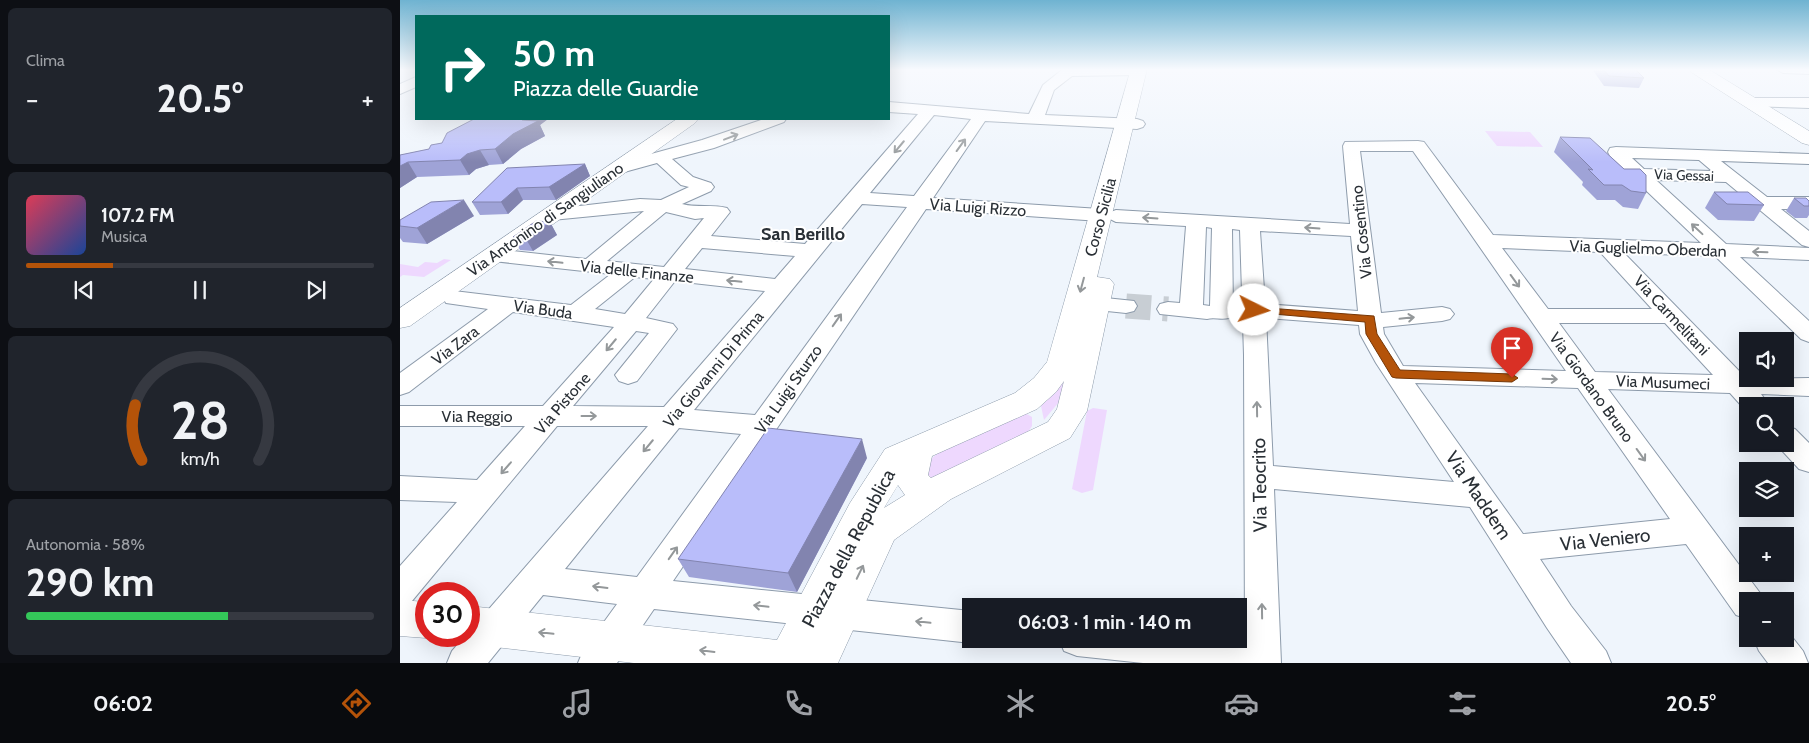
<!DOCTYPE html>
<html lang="it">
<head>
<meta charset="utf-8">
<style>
	body { margin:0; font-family:Cabin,sans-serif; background:#20242c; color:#f1f3f6; height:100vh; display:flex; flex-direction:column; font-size:19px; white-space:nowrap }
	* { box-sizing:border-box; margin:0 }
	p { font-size:16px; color:#9ea1a6 }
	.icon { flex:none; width:28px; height:28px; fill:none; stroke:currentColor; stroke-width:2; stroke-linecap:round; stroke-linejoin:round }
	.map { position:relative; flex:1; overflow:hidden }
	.drawer { display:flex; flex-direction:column; gap:8px; padding:8px; background:#0d0f14; width:400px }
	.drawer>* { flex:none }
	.banner { position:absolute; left:15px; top:15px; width:475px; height:105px; border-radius:0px; box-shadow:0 5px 20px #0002; background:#00695c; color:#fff; overflow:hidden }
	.controls { position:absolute; left:1339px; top:332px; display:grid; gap:10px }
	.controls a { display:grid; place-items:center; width:55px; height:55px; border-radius:0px; background:#171b24; box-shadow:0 5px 20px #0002; font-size:25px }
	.speed { position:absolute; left:15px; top:582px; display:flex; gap:10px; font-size:25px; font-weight:700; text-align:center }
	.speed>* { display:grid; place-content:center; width:65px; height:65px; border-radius:50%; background:#171b24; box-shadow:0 5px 20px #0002; line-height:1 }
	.speed .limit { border:8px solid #d22; background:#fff; color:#111 }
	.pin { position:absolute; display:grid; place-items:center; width:42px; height:42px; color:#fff; margin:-51px -21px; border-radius:50% 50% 50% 0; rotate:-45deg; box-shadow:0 0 5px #0007 }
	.pin .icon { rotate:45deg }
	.me { position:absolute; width:55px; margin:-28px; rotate:94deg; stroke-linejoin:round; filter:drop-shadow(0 0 4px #0008) }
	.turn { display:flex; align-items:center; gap:18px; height:105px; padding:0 15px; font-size:22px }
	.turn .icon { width:65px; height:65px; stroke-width:2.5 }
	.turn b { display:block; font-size:35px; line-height:42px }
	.big { font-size:38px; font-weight:800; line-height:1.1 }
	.drawer .tile { flex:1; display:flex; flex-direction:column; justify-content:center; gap:8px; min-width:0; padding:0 18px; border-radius:8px; background:#20242c }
	.drawer .dial { align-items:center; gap:0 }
	.dial svg { height:130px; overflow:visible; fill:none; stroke:#363941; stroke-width:7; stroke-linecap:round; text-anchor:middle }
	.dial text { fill:#f1f3f6; stroke:none }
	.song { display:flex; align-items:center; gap:15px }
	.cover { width:60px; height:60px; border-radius:8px; background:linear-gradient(135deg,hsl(350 70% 55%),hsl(220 70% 35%)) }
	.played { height:5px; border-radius:2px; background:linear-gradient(90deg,#b45309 25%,#363941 25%) }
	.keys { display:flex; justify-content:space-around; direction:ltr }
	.heat { display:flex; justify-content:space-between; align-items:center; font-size:28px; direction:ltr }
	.charge { height:8px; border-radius:4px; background:linear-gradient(90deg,#34c759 58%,#363941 0) }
	.trip { position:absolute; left:562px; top:598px; width:285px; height:50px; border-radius:0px; background:#171b24; box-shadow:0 5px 20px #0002; font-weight:800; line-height:50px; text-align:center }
	.dock { display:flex; height:80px; justify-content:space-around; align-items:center; background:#090b0e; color:#9ea1a6 }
	.dock .icon { width:35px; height:35px }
	.dock .selected { color:#b45309 }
	.dock b { font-size:22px; color:#f1f3f6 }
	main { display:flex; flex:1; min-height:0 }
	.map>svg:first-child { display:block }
</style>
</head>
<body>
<main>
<section class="drawer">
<div class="tile"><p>Clima</p>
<div class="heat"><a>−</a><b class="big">20.5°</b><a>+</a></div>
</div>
<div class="tile">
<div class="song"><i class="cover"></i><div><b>107.2 FM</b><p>Musica</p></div></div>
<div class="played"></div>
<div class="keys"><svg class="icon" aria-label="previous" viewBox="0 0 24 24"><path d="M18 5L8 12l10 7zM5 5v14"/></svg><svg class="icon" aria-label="pause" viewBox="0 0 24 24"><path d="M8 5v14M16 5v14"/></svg><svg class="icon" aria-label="next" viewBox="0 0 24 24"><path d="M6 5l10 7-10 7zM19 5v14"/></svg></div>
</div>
<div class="tile dial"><svg viewBox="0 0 100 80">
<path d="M14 69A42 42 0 1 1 86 69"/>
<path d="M14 69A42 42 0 0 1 10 35" stroke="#b45309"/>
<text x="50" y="56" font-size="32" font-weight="700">28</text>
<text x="50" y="72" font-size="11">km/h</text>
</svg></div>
<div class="tile"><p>Autonomia · 58%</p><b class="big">290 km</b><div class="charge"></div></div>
</section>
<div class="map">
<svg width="1409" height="663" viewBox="0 0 1409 663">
	<rect width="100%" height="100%" fill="#eff5fc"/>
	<path fill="#eed8fe" d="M1085,131l45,1 13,15 -46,-1z
		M44,259l7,1 -27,17 -21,-2 -3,2v-13l18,3 7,-5 12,1z
		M672,369l-13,33 -15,18 -3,-14 21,-22z
		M693,408l14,2 -14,80 -11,3 -10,-4 15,-78z
		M625,413l7,4v9l-6,9 -94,45 -7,-3 6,-18 9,-8z"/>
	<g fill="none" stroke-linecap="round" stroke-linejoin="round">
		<path stroke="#c8ced4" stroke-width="25" stroke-dasharray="25 12" stroke-linecap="butt" d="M726,306l42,3"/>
		<g stroke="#8d9bab" stroke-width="2">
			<path id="minor" d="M663,69h81l1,2 -2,3 -5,1 -66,1 -18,14 -9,25 92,4 6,2 2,3 -2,3 -6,2 -152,-8 -52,77 167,11 8,4 8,-3 234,14 -7,-78 2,-4 73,-1 6,1 69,93 208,8 -91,-87 -2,-4 2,-4 6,-1 193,7v10l-88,-3 46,36h42v12h-28l28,22v16l-7,-2 -76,-63 -70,-2 70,64 83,4v12l-69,-3 69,64v21l-8,-3 -86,-83 -91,-3 120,123h4v3l61,-1v18l-48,-2 9,12h-22v7l-18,-20 -122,-4 152,204 4,8h-16v18l-12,-4 -50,-71 -146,15 31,47 35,45 5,12h-40l-24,-35 -77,-121 -196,-18 7,174h-138l-66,-7 -13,-5 -5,-12 186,1 -1,-285 -4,-125 -8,-1 1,84 -4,5c-8,2 -15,-1 -22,1l-47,-5 -3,-5 3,-5 8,-2 12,1 6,-77 -70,-4 -8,-4 -8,3 -174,-12 -253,372 298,30v28h12l-12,4 -317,-34 -37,54h-39l5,-12 34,-47 -74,-9 -55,68h-41l5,-12 13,-15h4v-4l179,-206h-91l-145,175 -12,4v-39l57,-64 -57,-2v-24l77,4 48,-54h-125v-20h143l71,-79 -101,-15 -104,80 -9,3v-22l88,-64 -42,-6 -3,-5 3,-5 8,-2 117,14 40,-31 -118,-13 -7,-2 -3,-4 3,-4 7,-2 93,10 58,-48 -92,9 -7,-2 -3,-4 3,-4 95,-11 21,1 28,-13 -8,-2 -24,-22 -40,11 -6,-1 -3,-4 3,-4 91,-25 62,-21h22l-2,3 -70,26 -42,11 21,18 18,6 3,4 -3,4 -29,13c15,4 30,0 45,4l3,4 -19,24 94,8 113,-130 -29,-2v-10l140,12 14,-29zM534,115l37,4 -57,77 -44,-3zM960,151h53l153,220 -163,-5 -19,-32 -1,-7 59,-6 8,-2 4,-5 -4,-5 -8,-2 -61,6zM1232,158l67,2 13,11 -68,-2zM462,204l45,3 -152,208 -61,-5zM266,212l29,7 9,-1 -40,49 -57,-6zM806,227l6,1 -2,78 -7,-1zM860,231l91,5 7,75 -93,-7zM302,248l93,8 -20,23 -90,-10zM1102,248l98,4 52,57h-104zM235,277l19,2 -29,35 -30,-5zM275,281l90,10 -101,116 -91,-1 63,-75 13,2 -34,42 4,6 9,3 9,-3 40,-52 -4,-5 -27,-6zM866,318l93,7 1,9 16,29 78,119 -181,-16zM1159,323h106l48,52 -118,-3zM1015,383l163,5 92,131 -147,15zM279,428l62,6 -104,143 -72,-8z
				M1376,69h33v5l-26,-1z
				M16,77v10l-16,7v-10z
				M1351,98h58v10l-63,-2 -3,-3 3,-3z
				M696,297l38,4 3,5 -3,5 -8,2 -38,-4 -3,-5 3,-5z
				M1385,426l10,3 14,14v29l-10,-3 -23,-25h9z
				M1385,628l18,23 5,12h-40l-9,-12 -5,-12h31z"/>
		</g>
		<g stroke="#8d9bab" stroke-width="1">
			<path id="major" d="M731,69h16l-50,208 13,2 4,5 -27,127 -17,27 -119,61 -57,41 -56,123h-204l-165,-19 -14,-6 -1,-2h15v-30l308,34 73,-137 35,-54 130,-56 19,-15 13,-16zM664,381l-7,28 -9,13 -117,56 -3,-3 4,-19 105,-47 19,-17zM498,485l7,10 -21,13z
				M1289,69h19l101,62v14l-7,-2 -111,-71z
				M277,119h21l-3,4 -285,203 -10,2v-20z
				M0,600l26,2v34h6l-6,2 -26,-2z"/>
		</g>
		<use href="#minor" fill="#fff" fill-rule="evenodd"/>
		<use href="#major" fill="#fff" fill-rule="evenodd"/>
	</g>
	<path fill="#9fa3d7" d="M1192,69h43l9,9 -5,10 -35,-2z
		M74,119h74l-8,6 5,11 -24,13 -18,15 -14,1 -13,4 -7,6 -52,2 -17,11v-33l29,-6 13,-6z
		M1160,137l86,56 -8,16 -15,-2 -8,-7h-18l-15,-15 1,-3 -29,-30z
		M185,164l5,12 -34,24h-33l-15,14 -28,1 -8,-13z
		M1314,192l50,13 -10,16 -36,-1 -13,-12z
		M1394,198l15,3v14l-2,3h-12l-9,-7z
		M74,216l-47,28 -24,-2 -3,-4v-18z
		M150,222l7,13 -24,16 -13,-1 -7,-13z
		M467,458l-70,134 -108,-15 -11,-18z"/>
	<path fill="#8284af" d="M123,119h25l-8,6 5,11 -24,13 -18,15 -8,-15z
		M80,150l9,15 -13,4 -7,6 -9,-15 7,-6z
		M8,162l9,15 -17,11v-22z
		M185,164l5,12 -34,24 -7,-13z
		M117,188l6,12 -15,14 -7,-12z
		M64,200l10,16 -47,28 -10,-16z
		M150,222l7,13 -24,16 -7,-12z
		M462,439l5,19 -70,134 -9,-19z"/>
	<path fill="#b9bdfa" stroke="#8284af" d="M1203,69h32l9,9 -35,-2z
		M74,119h49l-1,1 16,1 -25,13 -18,15 -15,1 -13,4 -7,6 -52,2 -8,4v-11l29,-6 2,-4 11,-2 5,-10z
		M1160,137l30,1 34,31h16l6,6v18l-15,-2 -9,-6h-18l-16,-16 5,1z
		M185,164l-36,23 -32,1 -16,14h-29l35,-34z
		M1314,192h34l16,13 -37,-1z
		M1394,198h12l3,3v5h-5z
		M64,200l-47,28 -17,-2v-6l31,-18z
		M136,221l14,1 -24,17 -13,-2z
		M368,428l94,11 -74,134 -110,-14z"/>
	<defs><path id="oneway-shaft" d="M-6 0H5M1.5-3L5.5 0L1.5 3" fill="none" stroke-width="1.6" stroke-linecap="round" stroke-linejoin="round" transform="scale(1.25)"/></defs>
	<g stroke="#94989a">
		<use href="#oneway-shaft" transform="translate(331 137) rotate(-21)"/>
		<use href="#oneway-shaft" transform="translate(561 145) rotate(-54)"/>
		<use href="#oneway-shaft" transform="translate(499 147) rotate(130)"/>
		<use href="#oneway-shaft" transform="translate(750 218) rotate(-176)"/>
		<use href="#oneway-shaft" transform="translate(912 228) rotate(-176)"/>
		<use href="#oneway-shaft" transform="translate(1297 229) rotate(-137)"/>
		<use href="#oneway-shaft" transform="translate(1360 252) rotate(-178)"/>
		<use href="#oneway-shaft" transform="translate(155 262) rotate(-174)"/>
		<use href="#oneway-shaft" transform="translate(334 281) rotate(-174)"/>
		<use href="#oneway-shaft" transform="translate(1115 281) rotate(54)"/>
		<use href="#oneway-shaft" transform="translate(682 285) rotate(105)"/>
		<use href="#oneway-shaft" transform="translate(1007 318) rotate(-6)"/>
		<use href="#oneway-shaft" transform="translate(437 320) rotate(-55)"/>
		<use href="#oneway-shaft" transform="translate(211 345) rotate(130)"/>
		<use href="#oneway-shaft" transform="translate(1150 379) rotate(2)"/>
		<use href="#oneway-shaft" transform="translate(857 409) rotate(-91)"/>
		<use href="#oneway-shaft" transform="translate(189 416)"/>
		<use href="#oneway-shaft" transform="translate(248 446) rotate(130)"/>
		<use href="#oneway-shaft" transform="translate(1241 455) rotate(54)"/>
		<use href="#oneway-shaft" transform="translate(106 468) rotate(131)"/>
		<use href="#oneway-shaft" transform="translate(273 553) rotate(-55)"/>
		<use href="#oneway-shaft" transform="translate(460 572) rotate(-64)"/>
		<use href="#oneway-shaft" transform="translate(200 587) rotate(-173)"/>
		<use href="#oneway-shaft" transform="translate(361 606) rotate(-174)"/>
		<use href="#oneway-shaft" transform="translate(862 611) rotate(-91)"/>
		<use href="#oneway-shaft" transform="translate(523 622) rotate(-174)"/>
		<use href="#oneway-shaft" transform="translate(146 633) rotate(-174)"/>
		<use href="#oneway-shaft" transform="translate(307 651) rotate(-173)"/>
	</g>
	<linearGradient id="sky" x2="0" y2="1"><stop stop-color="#6fb3d1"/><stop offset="0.43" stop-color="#f8fafe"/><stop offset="1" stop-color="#f8fafe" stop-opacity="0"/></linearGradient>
	<rect width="1409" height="162" fill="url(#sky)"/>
	<path fill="#b45309" stroke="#753606" d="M854,307l120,9 3,18 23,36 112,4 6,4 -6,4 -116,-4 -4,-1 -26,-43 -1,-12 -115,-10 -1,-2z"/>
	<g text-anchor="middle" stroke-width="4" stroke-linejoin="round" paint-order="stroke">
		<g font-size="14" fill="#2a3036" stroke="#fff">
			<text transform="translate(1284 175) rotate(2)" y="5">Via Gessai</text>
		</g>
		<g font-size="16" fill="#2a3036" stroke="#fff">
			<text transform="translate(578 207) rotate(4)" y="6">Via Luigi Rizzo</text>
			<text transform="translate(700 217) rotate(-75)" y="6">Corso Sicilia</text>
			<text transform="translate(145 219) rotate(-35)" y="6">Via Antonino di Sangiuliano</text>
			<text transform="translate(961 232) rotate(-96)" y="6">Via Cosentino</text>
			<text transform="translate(1248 248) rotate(2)" y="6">Via Guglielmo Oberdan</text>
			<text transform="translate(237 271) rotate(6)" y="6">Via delle Finanze</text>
			<text transform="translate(143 309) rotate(8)" y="6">Via Buda</text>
			<text transform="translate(1272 315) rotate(47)" y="6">Via Carmelitani</text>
			<text transform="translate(55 345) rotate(-37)" y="6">Via Zara</text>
			<text transform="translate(313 369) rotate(-50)" y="6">Via Giovanni Di Prima</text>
			<text transform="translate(1263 382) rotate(2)" y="6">Via Musumeci</text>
			<text transform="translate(1192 387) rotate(54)" y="6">Via Giordano Bruno</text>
			<text transform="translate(388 389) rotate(-55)" y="6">Via Luigi Sturzo</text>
			<text transform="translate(162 403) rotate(-49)" y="6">Via Pistone</text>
			<text x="77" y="422">Via Reggio</text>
		</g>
		<g font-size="18" font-weight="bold" fill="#2a3036" stroke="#fff">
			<text x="403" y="240">San Berillo</text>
		</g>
		<g font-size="19" fill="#2a3036" stroke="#fff">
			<text transform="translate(859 485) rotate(-91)" y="7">Via Teocrito</text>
			<text transform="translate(1079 495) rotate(56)" y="7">Via Maddem</text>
			<text transform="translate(1205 539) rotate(-6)" y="7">Via Veniero</text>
			<text transform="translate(448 548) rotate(-62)" y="7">Piazza della Republica</text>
		</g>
	</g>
</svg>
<div class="controls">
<a><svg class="icon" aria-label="sound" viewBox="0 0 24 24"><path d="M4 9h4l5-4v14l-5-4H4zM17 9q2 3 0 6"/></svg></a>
<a><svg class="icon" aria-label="search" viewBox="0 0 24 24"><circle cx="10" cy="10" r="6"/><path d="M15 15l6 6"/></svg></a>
<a><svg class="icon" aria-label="layers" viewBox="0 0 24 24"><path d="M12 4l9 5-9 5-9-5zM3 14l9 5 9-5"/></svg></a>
<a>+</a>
<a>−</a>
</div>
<div class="speed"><div class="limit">30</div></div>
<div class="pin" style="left:1112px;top:378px;background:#d93025"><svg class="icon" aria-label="arrive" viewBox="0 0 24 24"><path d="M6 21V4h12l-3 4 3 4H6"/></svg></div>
<svg class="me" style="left:854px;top:310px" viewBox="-20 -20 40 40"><circle r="19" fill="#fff"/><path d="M0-13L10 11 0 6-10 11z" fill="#b45309"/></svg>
<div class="trip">06:03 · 1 min · 140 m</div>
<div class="banner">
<div class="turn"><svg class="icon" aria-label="right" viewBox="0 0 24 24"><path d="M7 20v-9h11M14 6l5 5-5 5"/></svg><div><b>50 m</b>Piazza delle Guardie</div></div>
</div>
</div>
</main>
<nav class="dock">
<b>06:02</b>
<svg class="icon selected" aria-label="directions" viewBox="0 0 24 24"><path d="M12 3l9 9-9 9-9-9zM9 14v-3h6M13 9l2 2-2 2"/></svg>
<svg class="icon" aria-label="music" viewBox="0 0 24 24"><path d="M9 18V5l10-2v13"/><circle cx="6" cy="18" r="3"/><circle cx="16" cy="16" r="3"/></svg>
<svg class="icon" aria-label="phone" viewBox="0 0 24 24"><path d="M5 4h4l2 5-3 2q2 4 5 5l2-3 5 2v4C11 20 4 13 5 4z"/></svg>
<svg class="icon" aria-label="climate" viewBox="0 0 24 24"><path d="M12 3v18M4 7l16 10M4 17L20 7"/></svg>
<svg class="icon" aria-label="car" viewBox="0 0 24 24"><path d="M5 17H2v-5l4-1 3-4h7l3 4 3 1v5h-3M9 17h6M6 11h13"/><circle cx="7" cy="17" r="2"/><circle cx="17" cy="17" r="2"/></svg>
<svg class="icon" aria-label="filters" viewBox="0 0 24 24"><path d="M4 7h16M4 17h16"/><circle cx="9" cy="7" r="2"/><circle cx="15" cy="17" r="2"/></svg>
<b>20.5°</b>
</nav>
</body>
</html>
